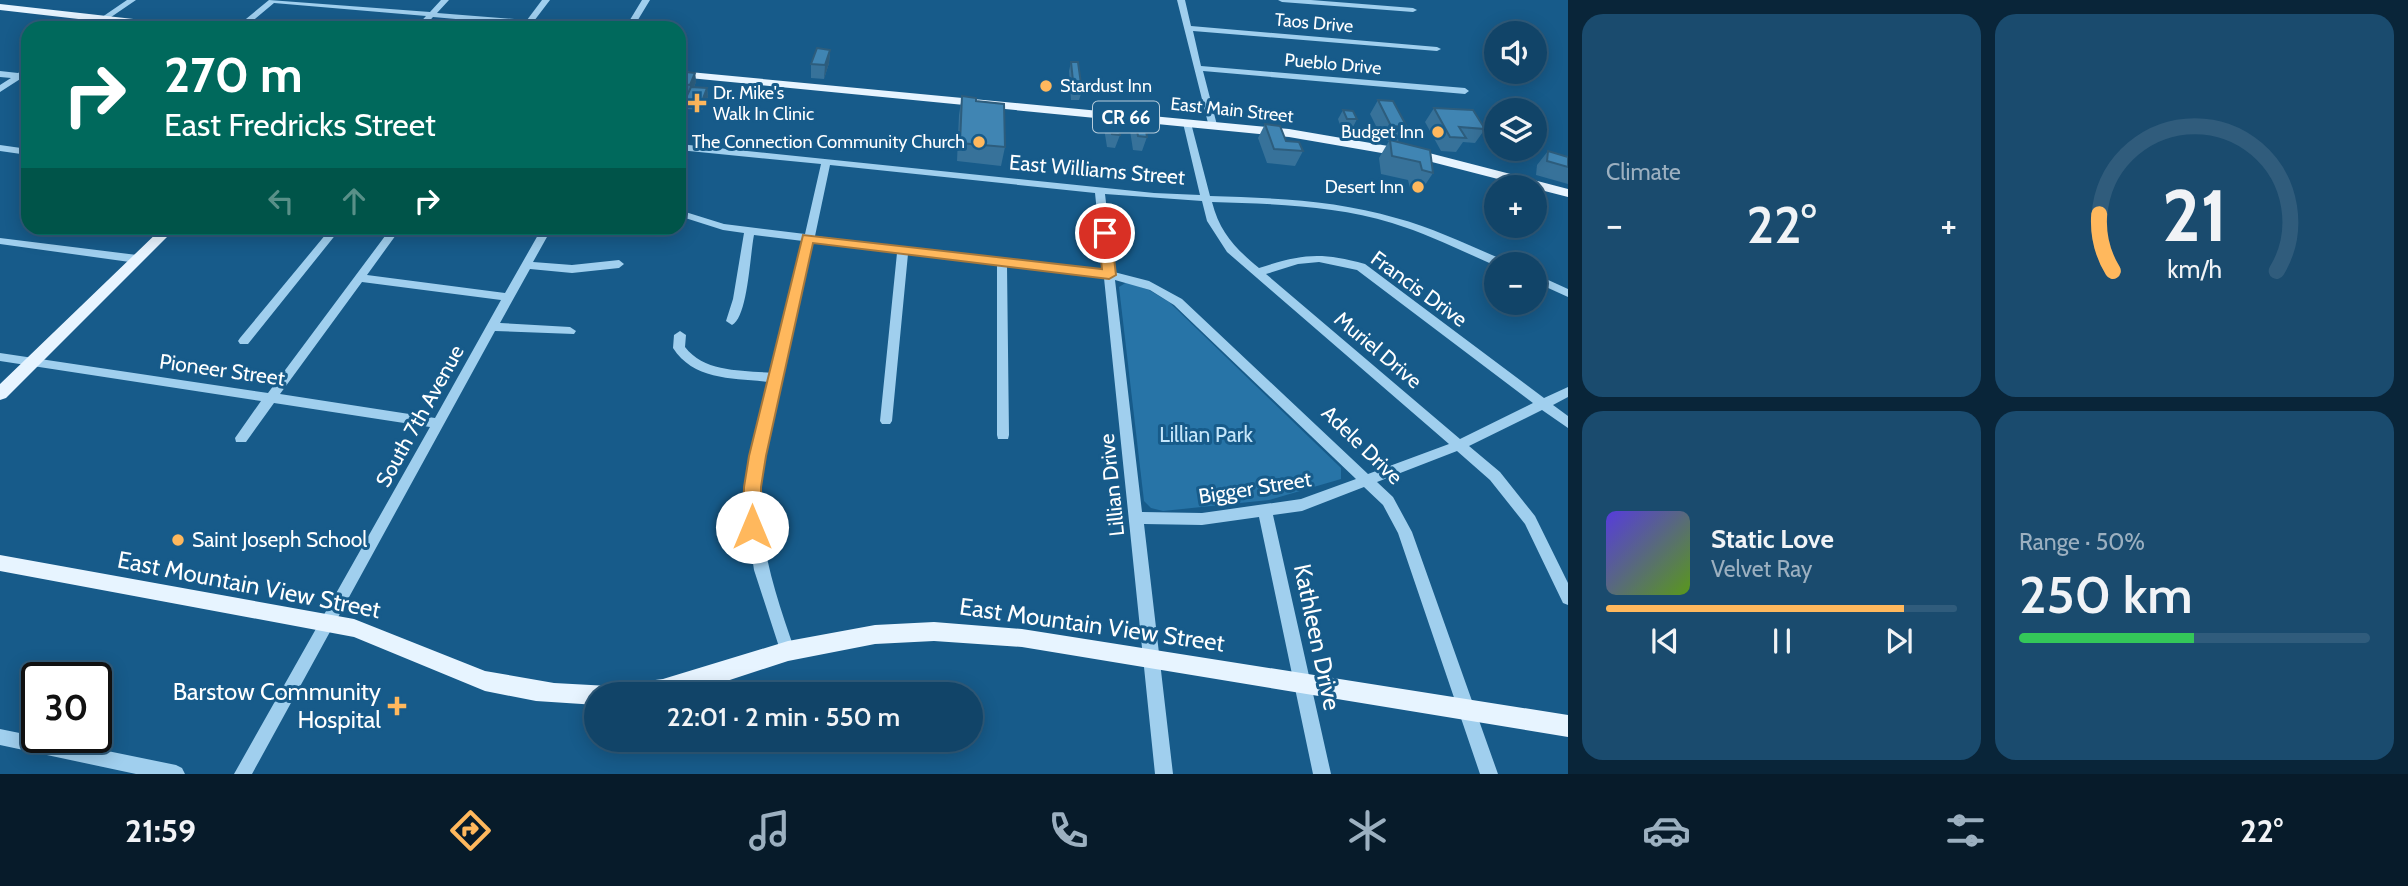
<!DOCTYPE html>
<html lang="en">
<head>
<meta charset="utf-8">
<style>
	body { margin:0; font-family:Cabin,sans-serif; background:#1a4b6e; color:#f1f3f6; height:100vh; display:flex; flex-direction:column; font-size:26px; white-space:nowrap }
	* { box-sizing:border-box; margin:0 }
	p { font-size:23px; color:#9cb0c0 }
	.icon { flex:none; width:38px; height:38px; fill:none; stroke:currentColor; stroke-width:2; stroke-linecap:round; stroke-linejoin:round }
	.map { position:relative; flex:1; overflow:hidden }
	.sheet { display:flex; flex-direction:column; gap:14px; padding:14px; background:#092539; width:840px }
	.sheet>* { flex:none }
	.banner { position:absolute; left:21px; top:21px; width:665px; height:214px; border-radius:21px; box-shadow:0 4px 18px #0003,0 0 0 2px #305c7c; background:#00695c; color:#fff; overflow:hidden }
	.controls { position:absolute; left:1484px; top:21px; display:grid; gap:14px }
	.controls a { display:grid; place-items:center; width:63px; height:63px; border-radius:50%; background:#114468; box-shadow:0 4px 18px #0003,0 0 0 2px #305c7c; font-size:35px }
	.speed { position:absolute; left:21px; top:662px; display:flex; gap:14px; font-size:35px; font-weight:700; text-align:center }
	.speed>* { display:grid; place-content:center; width:91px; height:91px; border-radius:50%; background:#114468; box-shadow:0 4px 18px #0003,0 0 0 2px #305c7c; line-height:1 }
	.speed .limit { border:4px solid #111; border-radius:10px; background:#fff; color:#111 }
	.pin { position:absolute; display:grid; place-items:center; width:60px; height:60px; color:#fff; margin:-30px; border:4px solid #fff; border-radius:50%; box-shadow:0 2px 7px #0007 }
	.me { position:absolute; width:77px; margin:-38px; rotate:0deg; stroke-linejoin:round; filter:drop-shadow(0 0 5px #0008) }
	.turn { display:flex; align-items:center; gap:24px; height:147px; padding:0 28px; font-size:32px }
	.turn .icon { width:91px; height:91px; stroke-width:2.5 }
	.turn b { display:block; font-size:49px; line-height:60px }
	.lanes { display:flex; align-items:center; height:66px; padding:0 28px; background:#0003; justify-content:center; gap:35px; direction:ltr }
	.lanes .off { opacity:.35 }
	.big { font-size:52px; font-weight:600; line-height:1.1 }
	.sheet .tile { flex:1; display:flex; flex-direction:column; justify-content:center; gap:10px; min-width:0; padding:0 24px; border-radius:21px; background:#1a4b6e }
	.sheet .dial { align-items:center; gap:0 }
	.dial svg { height:182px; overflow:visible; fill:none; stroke:#305c7c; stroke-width:7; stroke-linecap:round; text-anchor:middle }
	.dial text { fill:#f1f3f6; stroke:none }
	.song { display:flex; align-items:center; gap:21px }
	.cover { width:84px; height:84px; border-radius:10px; background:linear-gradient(135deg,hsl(250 70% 55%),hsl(90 70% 35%)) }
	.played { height:7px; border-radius:4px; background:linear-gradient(90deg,#ffb85d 85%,#305c7c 85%) }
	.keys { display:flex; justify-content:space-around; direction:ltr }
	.heat { display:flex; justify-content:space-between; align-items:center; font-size:38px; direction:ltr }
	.charge { height:10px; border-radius:5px; background:linear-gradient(90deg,#34c759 50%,#305c7c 0) }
	.sheet .tiles { flex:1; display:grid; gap:14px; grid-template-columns:repeat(2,1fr) }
	.trip { position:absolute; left:584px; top:682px; width:399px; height:70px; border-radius:35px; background:#114468; box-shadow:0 4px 18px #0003,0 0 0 2px #305c7c; font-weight:600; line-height:70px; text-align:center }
	.menu { display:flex; height:112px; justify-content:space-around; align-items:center; background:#071b2a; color:#9cb0c0 }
	.menu .icon { width:49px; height:49px }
	.menu .current { color:#ffb85d }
	.menu b { font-size:32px; color:#f1f3f6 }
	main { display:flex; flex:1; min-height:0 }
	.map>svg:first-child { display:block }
</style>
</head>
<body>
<main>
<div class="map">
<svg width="1568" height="774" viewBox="0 0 1568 774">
	<rect width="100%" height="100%" fill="#175b8a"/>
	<path fill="#2774a7" d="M1127,282l22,8 20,12 172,166v11l-72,21 -106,11 -12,-3 -7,-7 -25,-214z"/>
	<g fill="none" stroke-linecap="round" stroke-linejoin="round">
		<path fill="#a0cfee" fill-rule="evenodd" d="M127,0h9l-41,28h-9z
			M269,0l161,12 11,-12h8l-12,13 90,7 15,-20h8l-16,21 57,5 4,2 -64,-3 -2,3h-8l3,-3 -91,-8 -10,11h-8l11,-12 -152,-13 -30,25h-9z
			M642,0h8l-17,28h-8z
			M1177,0h8l6,26 246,21 4,2 -4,2 -244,-20 8,35 264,22 4,3 -4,3 -262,-23 14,54 -5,3 -3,-1z
			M1278,0h33l102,8 4,2 -4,2 -131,-10z
			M28,67v7l-28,18v-7l11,-7 -11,-1v-6l18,2z
			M1187,120l4,3 19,73c63,2 126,4 186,22 38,10 74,28 110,43l1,3 -11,2c-34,-15 -68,-32 -104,-43 -58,-18 -120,-19 -180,-21 8,31 23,46 47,66 44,-14 61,-16 106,-4l179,134 24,-11v10l-15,8 15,11v12l-26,-18 -73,36 31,26 35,44 33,67v22l-5,-2 -38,-79 -35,-44 -33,-29 -80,31 16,15 19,35 86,242h-18l-82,-241 -15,-28 -19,-18 -62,24 -29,4 58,259h-18l-54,-257 -57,8 -58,-1 29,250h-18l-51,-496 -97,-12 2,169 -1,4h-10l-1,-4v-170l-89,-11 -16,167 -2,3h-8l-2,-3 17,-168 -84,-11 -54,245c0,58 17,110 36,164l-3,5 -5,2 -5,-2 -28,-86 -9,-62v-21l25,-105c-35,-4 -76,-1 -97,-34l1,-13 6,-4 6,4 -1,12c20,26 57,23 87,26l31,-132 -49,-6c-4,19 -6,82 -22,90l-6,-4 7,-22 11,-66 -21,-3 -44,-14v-6l45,14 81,10 16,-70 -142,-14v-6l475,49 46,2 -17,-72zM830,165l265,28 8,78 -288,-35zM1105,194l97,7 5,20 20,31 222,192 -81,30 -186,-175 -33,-18 -35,-9zM1319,262l38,8 176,133 -73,36 -194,-165 32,-10zM1115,280l35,10 24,15 182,174 -55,20 -99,14 -60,-1z
			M0,145l28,4v6l-28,-4z
			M331,228h10l-93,116h-8l-2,-3 2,-3z
			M391,228h10l-34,47 138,18 37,-65h10l-19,34 39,3 47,-5 5,4 -5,4 -47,5 -42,-4 -30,54 70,4 6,4 -2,3 -79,-3 -243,443h-18l196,-347 -156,-24 -28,39h-10l-1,-4 26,-37 -261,-40v-8l268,40zM362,282l139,18 -66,118 -155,-24z
			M0,238l137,17 5,4 -5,4 -137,-19z
			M1535,274l33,15v8l-33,-15z
			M0,729l176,36 6,3 3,6h-49l-136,-29z"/>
		<path fill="#e7f4ff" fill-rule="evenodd" d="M0,4l169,19v-3l4,-1 62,6 5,3h-83l-157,-18z
			M679,71l610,58 140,24 139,36v8l-140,-36 -139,-24 -610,-60z
			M162,228h14l-170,170 -6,2v-16z
			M0,555l354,64 131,52 69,12 55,3 54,-7 125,-38 87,-16 59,-3 88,7 546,86v22l-546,-90 -88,-6 -59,3 -87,17 -104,34h-87v10l-61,-4 -51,-10 -131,-54 -354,-66z"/>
	</g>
	<path fill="#37729a" d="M830,50l-1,13 -5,16 -13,-1v-14z
		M1071,62l11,29 -3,9h-8l-2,-29z
		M695,73l1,9 -2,5 13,1 1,9 -6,13 -16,-1 -1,-9 3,-6 -7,-1v-9z
		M962,96l14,5 29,46 -4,19 -44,-5 2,-46z
		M1378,100l29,27 -9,14 35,32 -12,18 -11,-3 -2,-8 -27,-6 -2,-16 10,-17 -6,-1 -13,-26z
		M1107,108l13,27 -5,13 -8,-1 -4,-25z
		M1434,108l51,21 -10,14 -12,-1 -7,10 -15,-1 -16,-29z
		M1133,110l14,27 -5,14 -9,-1 -4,-26z
		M1343,110l14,9 -5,10 -11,-1 -3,-9z
		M1265,124l21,17 17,10 -8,15 -28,-3 -9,-25z
		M1548,151l20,6v27l-32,-9 1,-10z
		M1510,177l15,10h-22z"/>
	<path fill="#2d5d7d" d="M830,50l-1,13 -5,16 1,-14z
		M695,73l1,9 -5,12 -1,-9z
		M707,88l1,9 -6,13v-9z"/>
	<path fill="#4085b3" stroke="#2d5d7d" stroke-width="2" d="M817,48l13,2 -5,15 -14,-1z
		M1071,62h7l4,29 -8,-1z
		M686,72l9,1 -5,12 -9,-1z
		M691,87l16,1 -5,13 -17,-1z
		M962,96l14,2v3l28,3 1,43 -45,-4z
		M1378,100l15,1 14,26 -16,-1z
		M1107,108l9,1 4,26 -8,-1z
		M1434,108l39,2 12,19 -26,-2 7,11 -16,-1z
		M1133,110l10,1 4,26 -9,-1z
		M1343,110l10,1 4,8h-10z
		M1265,124l15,2 6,15 13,1 4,9 -29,-2z
		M1390,140l40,10 3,23 -11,-3 -2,-8 -28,-6z
		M1548,151l20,6v10l-21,-6z
		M1510,177l15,3v7h-14z"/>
	<path fill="#ffb85d" stroke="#a6783c" stroke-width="2" d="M1105,228l6,5 5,42 -7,4 -296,-36 -47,213 -5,31v40l-3,6 -6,2 -6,-2 -3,-6 1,-40 5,-31 54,-221 299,34 -4,-36z"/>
	<g fill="#ffb85d" stroke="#175b8a" stroke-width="2.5">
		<circle cx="1046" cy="86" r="7"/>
		<path d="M693.5 92.5h7v7h7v7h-7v7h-7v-7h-7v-7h7z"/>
		<circle cx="1438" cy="132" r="7"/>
		<circle cx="979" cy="142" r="7"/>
		<circle cx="1418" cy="187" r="7"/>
		<circle cx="178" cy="540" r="7"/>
		<path d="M393.5 695.5h7v7h7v7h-7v7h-7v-7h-7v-7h7z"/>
	</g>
	<g text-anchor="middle" stroke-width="6" stroke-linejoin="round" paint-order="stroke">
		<g font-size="18" fill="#fff" stroke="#175b8a">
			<text transform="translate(1314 23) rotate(5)" y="6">Taos Drive</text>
			<text transform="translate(1333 64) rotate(5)" y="6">Pueblo Drive</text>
			<text transform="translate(1232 110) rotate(6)" y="6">East Main Street</text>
		</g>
		<g font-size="18" fill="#fff" stroke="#175b8a" text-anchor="end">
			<text x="1060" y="92" text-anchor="start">Stardust Inn</text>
			<text x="713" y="99" text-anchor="start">Dr. Mike's<tspan x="713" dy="21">Walk In Clinic</tspan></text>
			<text x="1424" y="138">Budget Inn</text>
			<text x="965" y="148">The Connection Community Church</text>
			<text x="1404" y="193">Desert Inn</text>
		</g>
		<rect fill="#175b8a" stroke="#b9cedc" stroke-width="2" x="1093" y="101.5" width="66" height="31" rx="5"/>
		<g font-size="19" font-weight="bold" fill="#fff">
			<text x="1126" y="124">CR 66</text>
		</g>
		<g font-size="21" fill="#fff" stroke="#175b8a">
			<text transform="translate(1097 170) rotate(5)" y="7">East Williams Street</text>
			<text transform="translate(1419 289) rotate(36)" y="7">Francis Drive</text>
			<text transform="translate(1378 350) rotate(40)" y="7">Muriel Drive</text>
			<text transform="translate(222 370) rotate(8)" y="7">Pioneer Street</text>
			<text transform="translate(420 416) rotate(-61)" y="7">South 7th Avenue</text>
			<text transform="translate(1362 445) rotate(44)" y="7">Adele Drive</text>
			<text transform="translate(1112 485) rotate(-96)" y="7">Lillian Drive</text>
			<text transform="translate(1255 488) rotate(-9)" y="7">Bigger Street</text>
		</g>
		<g font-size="21" fill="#c6e6fa" stroke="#175b8a">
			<text x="1206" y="442">Lillian Park</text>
		</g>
		<g font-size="21" fill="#fff" stroke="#175b8a" text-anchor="start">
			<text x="192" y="547">Saint Joseph School</text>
		</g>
		<g font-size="24" fill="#fff" stroke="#175b8a">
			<text transform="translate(249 585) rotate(11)" y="8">East Mountain View Street</text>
			<text transform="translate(1092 625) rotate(8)" y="8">East Mountain View Street</text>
			<text transform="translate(1317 637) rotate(78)" y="8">Kathleen Drive</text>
		</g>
		<g font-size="24" fill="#fff" stroke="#175b8a" text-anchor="end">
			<text x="381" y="700">Barstow Community<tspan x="381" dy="28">Hospital</tspan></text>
		</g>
	</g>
</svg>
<div class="controls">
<a><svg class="icon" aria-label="sound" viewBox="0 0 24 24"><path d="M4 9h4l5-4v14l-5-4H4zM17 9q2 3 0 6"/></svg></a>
<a><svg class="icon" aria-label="layers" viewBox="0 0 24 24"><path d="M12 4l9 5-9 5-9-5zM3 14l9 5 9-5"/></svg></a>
<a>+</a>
<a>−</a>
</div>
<div class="speed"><div class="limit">30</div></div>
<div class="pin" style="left:1105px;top:233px;background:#d93025"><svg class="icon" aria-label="arrive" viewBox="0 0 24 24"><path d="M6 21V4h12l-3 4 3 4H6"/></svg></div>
<svg class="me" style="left:752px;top:527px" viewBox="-20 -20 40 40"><circle r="19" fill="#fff"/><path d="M0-13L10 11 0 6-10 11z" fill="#ffb85d"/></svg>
<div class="trip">22:01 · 2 min · 550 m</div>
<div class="banner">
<div class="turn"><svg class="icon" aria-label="right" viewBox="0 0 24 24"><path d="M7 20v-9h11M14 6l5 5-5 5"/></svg><div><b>270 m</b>East Fredricks Street</div></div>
<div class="lanes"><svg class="icon off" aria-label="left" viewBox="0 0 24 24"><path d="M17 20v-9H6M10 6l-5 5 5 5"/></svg><svg class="icon off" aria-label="ahead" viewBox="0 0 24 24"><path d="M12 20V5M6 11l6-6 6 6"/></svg><svg class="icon" aria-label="right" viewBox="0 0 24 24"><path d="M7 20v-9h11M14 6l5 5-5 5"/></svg></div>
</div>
</div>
<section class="sheet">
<div class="tiles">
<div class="tile"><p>Climate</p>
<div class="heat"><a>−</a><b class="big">22°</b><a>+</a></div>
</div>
<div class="tile dial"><svg viewBox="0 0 100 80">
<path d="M14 69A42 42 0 1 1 86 69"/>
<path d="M14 69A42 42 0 0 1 8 44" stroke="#ffb85d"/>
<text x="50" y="56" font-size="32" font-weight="700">21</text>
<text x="50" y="72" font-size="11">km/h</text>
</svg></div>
<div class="tile">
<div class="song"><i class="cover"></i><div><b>Static Love</b><p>Velvet Ray</p></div></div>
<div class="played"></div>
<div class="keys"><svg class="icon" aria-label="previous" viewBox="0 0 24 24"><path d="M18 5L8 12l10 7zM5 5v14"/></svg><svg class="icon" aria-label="pause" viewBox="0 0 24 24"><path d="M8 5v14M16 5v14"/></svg><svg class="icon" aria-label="next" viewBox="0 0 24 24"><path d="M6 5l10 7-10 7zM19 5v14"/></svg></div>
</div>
<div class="tile"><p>Range · 50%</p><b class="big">250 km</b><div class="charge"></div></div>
</div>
</section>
</main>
<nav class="menu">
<b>21:59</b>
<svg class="icon current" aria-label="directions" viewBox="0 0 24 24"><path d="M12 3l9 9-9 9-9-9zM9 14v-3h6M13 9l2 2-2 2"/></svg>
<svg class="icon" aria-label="music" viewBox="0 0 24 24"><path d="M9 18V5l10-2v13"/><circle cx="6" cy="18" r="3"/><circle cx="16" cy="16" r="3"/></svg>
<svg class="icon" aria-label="phone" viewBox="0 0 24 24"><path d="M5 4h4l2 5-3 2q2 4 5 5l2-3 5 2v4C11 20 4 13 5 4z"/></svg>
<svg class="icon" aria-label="climate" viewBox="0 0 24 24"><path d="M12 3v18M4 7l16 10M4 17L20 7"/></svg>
<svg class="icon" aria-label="car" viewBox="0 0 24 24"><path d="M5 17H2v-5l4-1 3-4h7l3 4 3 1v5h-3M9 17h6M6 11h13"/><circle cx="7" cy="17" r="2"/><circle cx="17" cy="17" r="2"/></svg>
<svg class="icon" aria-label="filters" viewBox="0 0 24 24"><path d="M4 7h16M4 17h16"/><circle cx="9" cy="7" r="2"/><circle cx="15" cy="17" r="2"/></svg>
<b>22°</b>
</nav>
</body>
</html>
